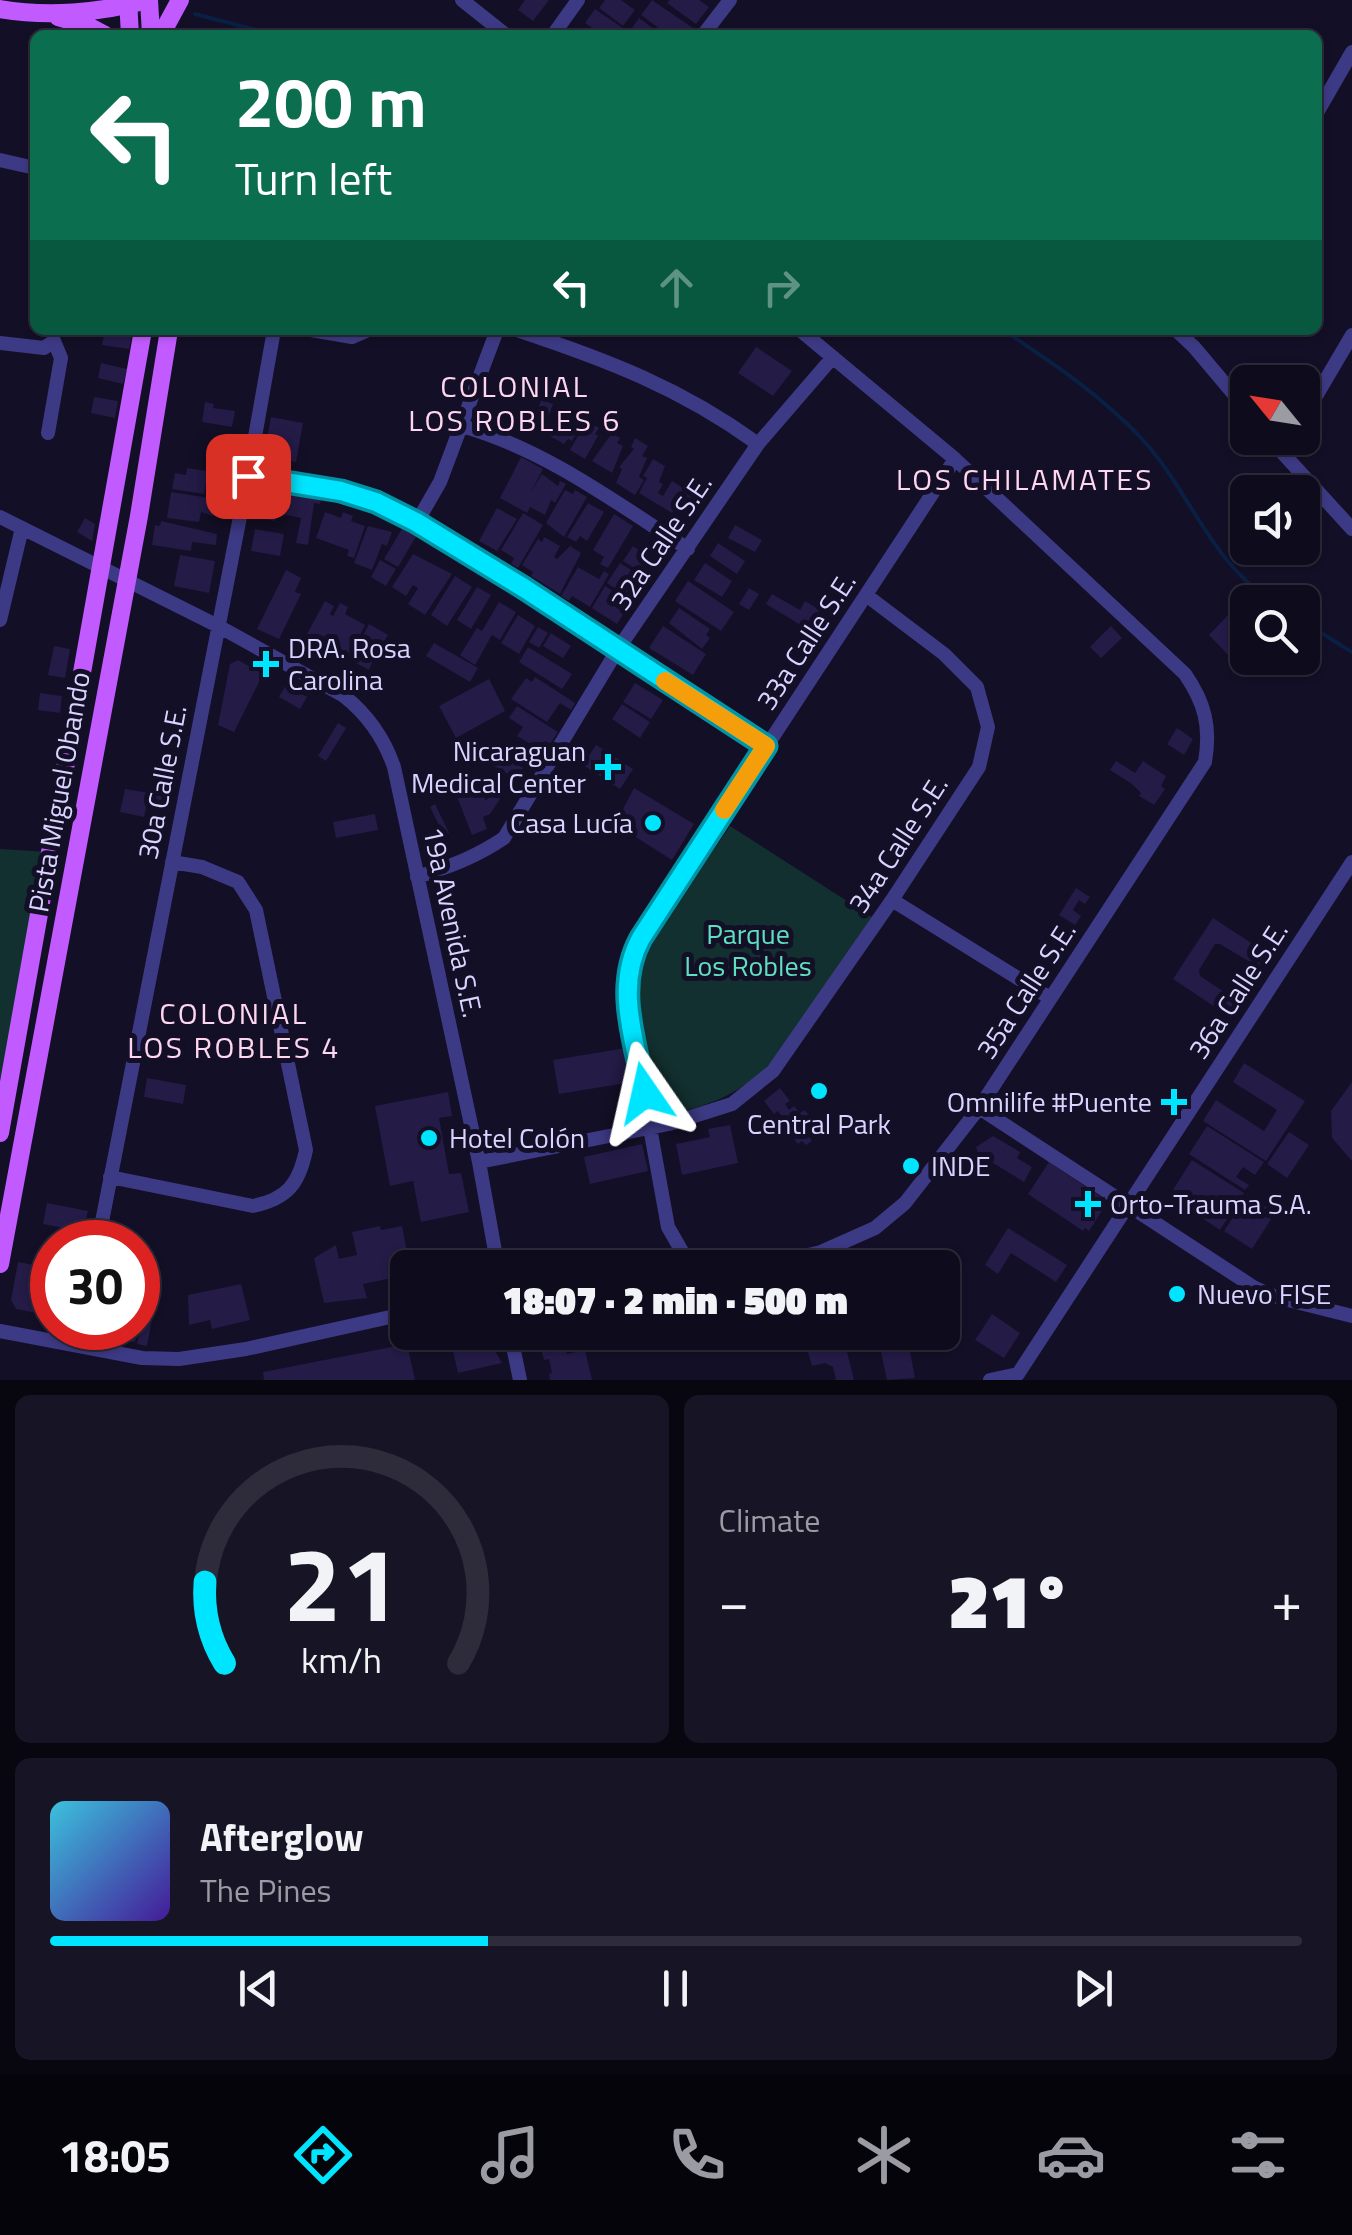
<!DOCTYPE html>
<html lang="en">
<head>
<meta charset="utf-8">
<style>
	body { margin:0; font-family:"Titillium Web",sans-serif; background:#171425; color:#f1f3f6; height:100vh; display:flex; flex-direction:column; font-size:38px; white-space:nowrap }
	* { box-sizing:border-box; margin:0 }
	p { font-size:32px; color:#9b9ba3 }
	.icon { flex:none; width:55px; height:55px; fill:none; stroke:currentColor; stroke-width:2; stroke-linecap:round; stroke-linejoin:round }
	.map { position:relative; height:1380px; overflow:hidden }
	.drawer { display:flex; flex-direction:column; gap:15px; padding:15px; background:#08060f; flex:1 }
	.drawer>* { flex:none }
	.hud { position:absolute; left:30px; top:30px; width:1292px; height:305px; border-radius:15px; box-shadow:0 2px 8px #0004,0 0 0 2px #2e2b3b; background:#0b6e4f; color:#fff; overflow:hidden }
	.needle { width:65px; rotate:300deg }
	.controls { position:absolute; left:1230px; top:365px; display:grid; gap:20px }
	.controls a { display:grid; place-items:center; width:90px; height:90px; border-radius:15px; background:#0e0b1c; box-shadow:0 2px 8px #0004,0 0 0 2px #2e2b3b; font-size:50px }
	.speed { position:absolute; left:30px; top:1220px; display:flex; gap:20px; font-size:50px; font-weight:700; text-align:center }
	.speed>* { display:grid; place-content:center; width:130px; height:130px; border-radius:50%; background:#0e0b1c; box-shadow:0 2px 8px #0004,0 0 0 2px #2e2b3b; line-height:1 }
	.speed .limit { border:15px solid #d22; background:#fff; color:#111 }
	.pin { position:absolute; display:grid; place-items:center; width:85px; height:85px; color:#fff; margin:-42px; border-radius:20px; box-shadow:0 5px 15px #0006 }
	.me { position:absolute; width:110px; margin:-55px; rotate:349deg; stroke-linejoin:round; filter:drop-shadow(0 0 8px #0008) }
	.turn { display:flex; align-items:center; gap:35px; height:210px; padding:0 40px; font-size:45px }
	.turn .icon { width:130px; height:130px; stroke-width:2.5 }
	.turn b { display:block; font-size:70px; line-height:85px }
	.lanes { display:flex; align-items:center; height:95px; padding:0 40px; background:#0003; justify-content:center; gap:50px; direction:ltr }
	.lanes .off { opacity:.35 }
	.big { font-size:75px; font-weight:800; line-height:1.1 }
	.drawer .tile { flex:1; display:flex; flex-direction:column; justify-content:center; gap:15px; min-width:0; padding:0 35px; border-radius:15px; background:#171425 }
	.drawer .dial { align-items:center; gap:0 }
	.dial svg { height:260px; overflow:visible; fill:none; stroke:#2e2b3b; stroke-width:7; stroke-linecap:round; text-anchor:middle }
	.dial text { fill:#f1f3f6; stroke:none }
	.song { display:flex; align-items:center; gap:30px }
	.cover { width:120px; height:120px; border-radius:15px; background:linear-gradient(135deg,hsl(190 70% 55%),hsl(260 70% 35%)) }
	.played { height:10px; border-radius:5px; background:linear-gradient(90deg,#00e5ff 35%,#2e2b3b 35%) }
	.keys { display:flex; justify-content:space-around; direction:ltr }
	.heat { display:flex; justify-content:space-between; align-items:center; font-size:55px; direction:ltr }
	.drawer .tiles { flex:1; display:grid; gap:15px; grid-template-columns:1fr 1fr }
	.tile:last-child { grid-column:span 2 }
	.trip { position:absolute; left:390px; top:1250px; width:570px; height:100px; border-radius:15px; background:#0e0b1c; box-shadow:0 2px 8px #0004,0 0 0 2px #2e2b3b; font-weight:800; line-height:100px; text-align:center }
	.tab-bar { display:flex; height:160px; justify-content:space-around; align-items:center; background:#06040b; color:#9b9ba3 }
	.tab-bar .icon { width:70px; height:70px }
	.tab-bar .current { color:#00e5ff }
	.tab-bar b { font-size:45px; color:#f1f3f6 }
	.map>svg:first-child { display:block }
</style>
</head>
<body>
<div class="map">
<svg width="1352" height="1380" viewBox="0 0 1352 1380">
	<rect width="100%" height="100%" fill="#130f26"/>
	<path fill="#12302f" d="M730,826l142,91 -98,143c-38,39 -66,44 -117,59l-23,-115c-1,-54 66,-132 96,-178z
		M0,849l48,3 -48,257z"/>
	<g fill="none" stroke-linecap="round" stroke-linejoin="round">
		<path stroke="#0a1f44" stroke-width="4" d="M195,14l81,21
			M1003,330c50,33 99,66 140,110 47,52 69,124 130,162
			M1302,621l50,31"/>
	</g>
	<path fill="#241b47" d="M525,0h24l-16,21 -15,-11z
		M605,0h16l14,10 -12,16 -24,-18z
		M652,0l41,28 -5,7h-20l-27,-20z
		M670,0h29l10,7 -13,17 -29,-21z
		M595,9l32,22 -3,4h-22l-17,-12z
		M639,18l23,17h-35z
		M105,330l27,4 -3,15 -27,-4z
		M756,347l36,24 -19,25 -35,-23z
		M101,363l26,6 -4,15 -25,-6z
		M94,397l24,4 -3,17 -24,-5z
		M541,400l12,4 -10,28 -12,-4z
		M205,402l9,2 -1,4 22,3 -3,16 -30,-5z
		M563,409l7,4 -5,9 12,10 -5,9 -4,-2 -4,5 -16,-9z
		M271,417l32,6 -7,39 -32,-6z
		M592,424l7,4 -4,6 3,2 -13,23 -15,-9 8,-14z
		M612,433l8,5 -3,5 6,3 -11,27 -20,-12z
		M635,438l13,8 -6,10 5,2 -8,19 5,3 -9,15 -19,-12 6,-14 -3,-2 15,-18 -3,-2z
		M521,457l22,12 -12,23 11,-18 16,12 2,-5 6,3 -11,19 -4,-3 -6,15 -15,-8 -3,6 -27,-15z
		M653,459l12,7 -6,16 4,2 -5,9 5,3 9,-15 28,18 -8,14 -15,-9 -5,9 -33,-20 8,-15 -4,-2z
		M187,468l34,5 -2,13 -13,-3 -2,11 -32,-5 3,-16 11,2z
		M260,483l62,12 -2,9 -6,-1 -6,42 -12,-2 5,-25 -24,-5 -2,8 -22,-4z
		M565,490l8,4 2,-4 12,7 -23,40 -18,-14z
		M171,492l45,7 -3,17 -12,-4 -2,10 -32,-4z
		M588,503l16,9 -17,29 -7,-5 -4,6 -9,-5z
		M497,508l20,11 -20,32 -18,-10z
		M325,512l16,6 2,-6 10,4 -2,5 14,5 -11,32 -7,-2 2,-6 -33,-12z
		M523,513l20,12 -25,43 -7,-4 3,-6 -13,-8z
		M614,514l19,12 -25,42 -8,-4 4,-7 -11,-7z
		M85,518l10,6 -3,17 -15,-9z
		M161,521l56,13 -1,11 -24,-3 -1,9 -39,-6 3,-20 5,1z
		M735,525l27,15 -7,12 -27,-14z
		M368,526l24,6 -5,14 -5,-2 -10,26 -18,-7z
		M403,527l14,8 -19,32 -14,-8z
		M255,529l29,5 -4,22 -29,-5z
		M544,537l16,9 -6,11 3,2 13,-13 11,7 -21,41 -29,-18 2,-4 -11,-7 16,-26 4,3z
		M718,543l27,18 -8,13 -27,-18z
		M633,546l25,16 -9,15 -26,-16z
		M413,554l39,20 -27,41 -17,-11 10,-16 -5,-3 -7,11 -14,-9z
		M180,555l35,6 -6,32 -35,-7z
		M380,560l16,9 -10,17 -15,-9z
		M620,563l26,16 -13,21 -26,-17z
		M705,563l27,18 -10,16 -28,-17z
		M578,567l21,12 5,-8 5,3 -19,33 -18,-11 -3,5 -8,-5z
		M286,570l15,8 -6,14 6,2 -22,45 -22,-10z
		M455,576l17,11 -25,39 -16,-11z
		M688,581l46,31 -13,19 -46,-30z
		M605,586l26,16 -14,22 -25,-16z
		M477,587l14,8 -20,34 -14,-9z
		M749,588l10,6 -10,16 -10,-6z
		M772,594l28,16 5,-9 15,9 -4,7 4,3 -3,5 -5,-3 -5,7 -41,-25z
		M325,601l9,5 -4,8 3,2 7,-13 8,4 -3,7 20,11 -6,12 -4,-2 -4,8 5,3 -10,17 -22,-12 -5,8 -16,-8 8,-15 -4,-2z
		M499,602l17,10 -16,28 -8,-5 -17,30 -15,-10 17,-27 5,3z
		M679,608l31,21 -4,6 4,3 -8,11 -33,-26z
		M1230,613l18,18v12l-16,16 -23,-24z
		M518,615l17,11 -16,28 -18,-11z
		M369,624l19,11 -8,13 -2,-1 -9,23 -19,-10z
		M663,626l43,28 -13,21 -44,-27z
		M1111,626l11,12 -21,20 -11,-11z
		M538,627l10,6 -9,15 -10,-6z
		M551,633l20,13 -8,12 -20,-12z
		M434,643l44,25 -8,14 -44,-26z
		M54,646l16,3 -5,29 -17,-3z
		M528,647l44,27 -10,15 -43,-27z
		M238,660l25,14 -29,58 -16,-7 12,-61z
		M535,677l40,26 -4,7 -11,-7 -13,19 -36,-23 15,-21 6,4z
		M489,679l16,32 -49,27 -17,-32z
		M635,683l28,17 -12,19 -28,-17z
		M286,685l21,12 -7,12 -21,-12z
		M40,693l22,3 -2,17 -22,-3z
		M622,704l28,18 -10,16 -28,-19z
		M517,706l41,26 -8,12 -5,-3 -6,8 -22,-13 6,-9 -14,-9z
		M338,723l8,5 -20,33 -8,-5z
		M1177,728l16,11 -9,16 -17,-11z
		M500,742l16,10 -5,8 12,8 -7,11 -28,-17z
		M596,745l37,24 -13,20 -37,-24z
		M1116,761l19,12 8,-12 23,15 -5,10 4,3 -11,16 -15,-9 2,-3 -9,-9 -22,-14z
		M462,777l3,6 12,-5 9,23 5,-8 9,6 -10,15 -7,3 4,12 -15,6 -21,-54z
		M634,788l60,36 -22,36 -57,-36z
		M125,789l37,6 -2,12 -13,-3 -3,13 -24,-5z
		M435,804l14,29 -5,2 -14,-28z
		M375,814l3,16 -42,8 -3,-16z
		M1076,888l14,9 -5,7 -6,-4 -6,10 8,6 -6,9 -16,-10z
		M1213,918l55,36 -8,14 -40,-24h-5l-16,26 1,6 39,26 -9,15 -57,-38z
		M626,1048l6,34 -73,12 -6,-34z
		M1244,1063l61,38 -39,60 -63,-40 13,-21 48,31 13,-21 -44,-28z
		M147,1078l39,7 -3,19 -39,-7z
		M1352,1082v79l-20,-23 -1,-27z
		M780,1088l10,13 -5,3 4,6 5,-4 6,7 4,-3 5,5 -21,17 -10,-12 4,-3 -4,-6 -4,3 -10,-13z
		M448,1092l4,24 -13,2 10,56 12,-1 8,39 -48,10 -8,-41 -23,5 -15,-80z
		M811,1116l5,7 -8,12 4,6 -6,4 -4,-4 -4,3 -9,-11z
		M730,1125l8,38 -56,12 -6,-31 34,-7 -2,-8z
		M1207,1126l57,36 -9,13 -12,-8 -7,10 13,8 -4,5 -56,-36z
		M1289,1132l20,13 -22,33 -20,-14z
		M993,1136l27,16 -3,6 15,9 -8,15 -46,-28 -2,-7z
		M642,1144l6,27 -58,13 -6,-27z
		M1192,1160l52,33 -24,37 -51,-34z
		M1049,1162l55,37 -1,10 -14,22 -4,-3 -2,3 -55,-37z
		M1248,1195l27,18 -23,36 -28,-18z
		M47,1203l41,8 -5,21 -40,-8z
		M380,1226l1,4 21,-4 8,42 -2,17 -16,3v-10l-29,6 4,14 -43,5 -10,-45 22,-13 3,14 18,-4 -5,-23z
		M1008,1228l59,37 -11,17 -45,-29 -13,21 -13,-9z
		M651,1251l5,17h-46v-1z
		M18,1262l34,6v48l-36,-7 -5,-9z
		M241,1284l9,36 -38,9 -2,-9 -21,5 -1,-30z
		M138,1290l7,2 -6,28 -1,-1z
		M992,1314l28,19 -16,25 -29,-18z
		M142,1317l10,2 -5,27 -10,-2z
		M95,1328h43l-3,14 -41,-7z
		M544,1332h31l2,8 -13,3 3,11 18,-4 7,30h-42l-1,-6 3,-1 -3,-14 -5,1 -3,-12 6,-1z
		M482,1339l13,12 7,12 -44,10 -6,-27z
		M844,1340l10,40h-18l-3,-13 -8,-4 -13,3 -5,-17z
		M908,1341l7,37 -28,2 -7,-33z
		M407,1344l8,36h-151l-1,-8z"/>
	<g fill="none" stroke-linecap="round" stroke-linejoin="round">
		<path stroke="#3d3a85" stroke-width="14" d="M462,0l44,35
			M553,35l25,-35
			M703,35l27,-35
			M1318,111l34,-59
			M0,160l35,8
			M311,330l41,7 16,-7
			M517,330c90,30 164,58 241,114
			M1176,330l18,17 54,64
			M0,343l44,5 10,-7
			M1302,420l50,-85
			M462,426c84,24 153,76 226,123
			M48,433l13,-75 -7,-17
			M1269,438l83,91
			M248,476l93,15 35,11 41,20 107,66 242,158
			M0,517l218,109 126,70c24,19 40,42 50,71l85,395 19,106
			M417,522l23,-40 57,-152
			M0,620l22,-92
			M417,877c32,-10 59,-20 87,-39l114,-189 140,-205 75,-87
			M892,900l158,98
			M979,1108l276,180 21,9 76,19
			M479,1162l190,-38 63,-20 41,-33 119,-171 87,-133 9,-40 -11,-40 -33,-33 -78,-59
			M110,1177l143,29c34,-7 46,-22 53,-56l-50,-240 -18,-28 -36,-15 -30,-5
			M98,1242l150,-766 26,-146
			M701,1268l-17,-13 -16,-28 -43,-237 2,-19 14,-33 314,-479
			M753,1268l68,-16 54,-24 30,-25 74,-95 226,-346c6,-35 0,-59 -20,-88l-230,-215 -155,-129
			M0,1331l142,27 37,1 67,-10 162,-36
			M510,1332l10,48
			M79,1345l3,-17
			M990,1380l28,-6 334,-512"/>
		<path stroke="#c25bff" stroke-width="18" d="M128,0l2,35
			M149,0l2,35
			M0,9c47,8 100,4 147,-9
			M58,17l28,8 19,10
			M161,35l19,-35
			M0,1133l143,-803
			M0,1264l139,-748 30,-186"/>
	</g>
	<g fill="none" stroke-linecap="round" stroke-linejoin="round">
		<g stroke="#0095a6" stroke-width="25">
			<path id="route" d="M248,476l93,15 35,11 40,20 108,66 242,158 -125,192c-27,49 -6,103 4,155"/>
		</g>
		<use href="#route" stroke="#00e5ff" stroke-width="18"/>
		<path stroke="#f59e0b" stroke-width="18" d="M665,681l101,65 -42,64"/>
	</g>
	<g fill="#00e5ff" stroke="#130f26" stroke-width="4">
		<path d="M261 649h10v10h10v10h-10v10h-10v-10h-10v-10h10z"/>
		<path d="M603 752h10v10h10v10h-10v10h-10v-10h-10v-10h10z"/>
		<circle cx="653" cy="823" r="10"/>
		<circle cx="819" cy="1091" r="10"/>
		<path d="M1169 1087h10v10h10v10h-10v10h-10v-10h-10v-10h10z"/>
		<circle cx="429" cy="1138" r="10"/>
		<circle cx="911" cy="1166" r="10"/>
		<path d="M1083 1189h10v10h10v10h-10v10h-10v-10h-10v-10h10z"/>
		<circle cx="1177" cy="1294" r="10"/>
	</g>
	<g text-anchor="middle" stroke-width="10" stroke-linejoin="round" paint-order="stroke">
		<g font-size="28" fill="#d9d4ff" stroke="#130f26">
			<text transform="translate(661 542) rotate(-56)" y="10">32a Calle S.E.</text>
			<text transform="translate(806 641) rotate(-57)" y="10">33a Calle S.E.</text>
			<text transform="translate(162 782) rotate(-79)" y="10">30a Calle S.E.</text>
			<text transform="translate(59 792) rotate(-80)" y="10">Pista Miguel Obando</text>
			<text transform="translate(898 844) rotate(-57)" y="10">34a Calle S.E.</text>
			<text transform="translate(453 922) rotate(78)" y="10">19a Avenida S.E.</text>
			<text transform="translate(1026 990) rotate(-57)" y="10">35a Calle S.E.</text>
			<text transform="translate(1238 990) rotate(-57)" y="10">36a Calle S.E.</text>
		</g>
		<g font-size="28" fill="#d9d4ff" stroke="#130f26" text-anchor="start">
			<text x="288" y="658">DRA. Rosa<tspan x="288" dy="32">Carolina</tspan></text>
			<text x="586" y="761" text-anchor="end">Nicaraguan<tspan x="586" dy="32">Medical Center</tspan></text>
			<text x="633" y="833" text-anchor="end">Casa Lucía</text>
			<text x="1152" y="1112" text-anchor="end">Omnilife #Puente</text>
			<text x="819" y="1134" text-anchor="middle">Central Park</text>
			<text x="449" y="1148">Hotel Colón</text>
			<text x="931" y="1176">INDE</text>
			<text x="1110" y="1214">Orto-Trauma S.A.</text>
			<text x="1197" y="1304">Nuevo FISE</text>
		</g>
		<g font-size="28" fill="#5fe0c0" stroke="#130f26">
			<text x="748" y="944">Parque<tspan x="748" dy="32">Los Robles</tspan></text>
		</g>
		<g font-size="30" letter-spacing="2.5" fill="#ffd6f0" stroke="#130f26">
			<text x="515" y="397">COLONIAL<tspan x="515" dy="34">LOS ROBLES 6</tspan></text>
			<text x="1025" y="490">LOS CHILAMATES</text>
			<text x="234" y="1024">COLONIAL<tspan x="234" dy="34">LOS ROBLES 4</tspan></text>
		</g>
	</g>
</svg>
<div class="controls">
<a><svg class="needle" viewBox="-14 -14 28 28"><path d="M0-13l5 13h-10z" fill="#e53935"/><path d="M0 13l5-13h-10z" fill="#9b9ba3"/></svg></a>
<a><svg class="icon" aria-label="sound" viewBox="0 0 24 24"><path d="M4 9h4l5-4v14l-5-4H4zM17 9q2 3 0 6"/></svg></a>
<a><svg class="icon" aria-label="search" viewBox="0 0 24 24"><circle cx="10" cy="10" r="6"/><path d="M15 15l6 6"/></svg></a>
</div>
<div class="speed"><div class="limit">30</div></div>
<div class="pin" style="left:248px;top:476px;background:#d93025"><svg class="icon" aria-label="arrive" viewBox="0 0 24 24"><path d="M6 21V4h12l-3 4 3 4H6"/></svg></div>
<svg class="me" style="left:645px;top:1093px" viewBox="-20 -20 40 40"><path d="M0-17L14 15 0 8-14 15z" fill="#00e5ff" stroke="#fff" stroke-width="4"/></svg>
<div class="trip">18:07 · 2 min · 500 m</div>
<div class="hud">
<div class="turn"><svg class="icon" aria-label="left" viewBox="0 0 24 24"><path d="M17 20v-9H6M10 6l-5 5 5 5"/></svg><div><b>200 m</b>Turn left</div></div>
<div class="lanes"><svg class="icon" aria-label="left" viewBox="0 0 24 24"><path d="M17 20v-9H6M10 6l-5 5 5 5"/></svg><svg class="icon off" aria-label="ahead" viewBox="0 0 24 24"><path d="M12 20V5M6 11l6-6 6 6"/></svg><svg class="icon off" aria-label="right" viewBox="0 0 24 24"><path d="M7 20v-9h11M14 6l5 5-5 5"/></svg></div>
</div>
</div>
<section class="drawer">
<div class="tiles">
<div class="tile dial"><svg viewBox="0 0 100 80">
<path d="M14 69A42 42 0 1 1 86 69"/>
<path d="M14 69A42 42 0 0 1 8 44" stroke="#00e5ff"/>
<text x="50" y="56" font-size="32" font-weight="700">21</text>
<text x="50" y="72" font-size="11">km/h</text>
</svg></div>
<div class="tile"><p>Climate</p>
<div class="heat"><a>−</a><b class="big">21°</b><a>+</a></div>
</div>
<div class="tile">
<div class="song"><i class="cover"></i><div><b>Afterglow</b><p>The Pines</p></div></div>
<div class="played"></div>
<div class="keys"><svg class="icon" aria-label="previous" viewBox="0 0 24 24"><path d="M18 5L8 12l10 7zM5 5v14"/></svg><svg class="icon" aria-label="pause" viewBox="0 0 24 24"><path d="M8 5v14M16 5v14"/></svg><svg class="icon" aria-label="next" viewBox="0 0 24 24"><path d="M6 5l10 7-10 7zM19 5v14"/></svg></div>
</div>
</div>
</section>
<nav class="tab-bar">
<b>18:05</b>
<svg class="icon current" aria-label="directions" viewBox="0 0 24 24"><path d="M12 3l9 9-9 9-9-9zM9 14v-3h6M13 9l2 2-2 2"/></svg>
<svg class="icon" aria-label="music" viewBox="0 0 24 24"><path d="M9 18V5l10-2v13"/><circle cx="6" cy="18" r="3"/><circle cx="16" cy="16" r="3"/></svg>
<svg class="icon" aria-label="phone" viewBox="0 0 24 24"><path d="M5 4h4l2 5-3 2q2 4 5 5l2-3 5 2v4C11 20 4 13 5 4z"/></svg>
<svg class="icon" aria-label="climate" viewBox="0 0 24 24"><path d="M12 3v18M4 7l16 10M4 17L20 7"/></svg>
<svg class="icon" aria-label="car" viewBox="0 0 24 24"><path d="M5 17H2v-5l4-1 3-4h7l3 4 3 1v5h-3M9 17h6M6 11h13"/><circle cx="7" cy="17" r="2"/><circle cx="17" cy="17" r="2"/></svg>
<svg class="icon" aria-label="filters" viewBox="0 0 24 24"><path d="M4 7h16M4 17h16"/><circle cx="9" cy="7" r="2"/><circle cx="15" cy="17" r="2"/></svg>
</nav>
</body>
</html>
